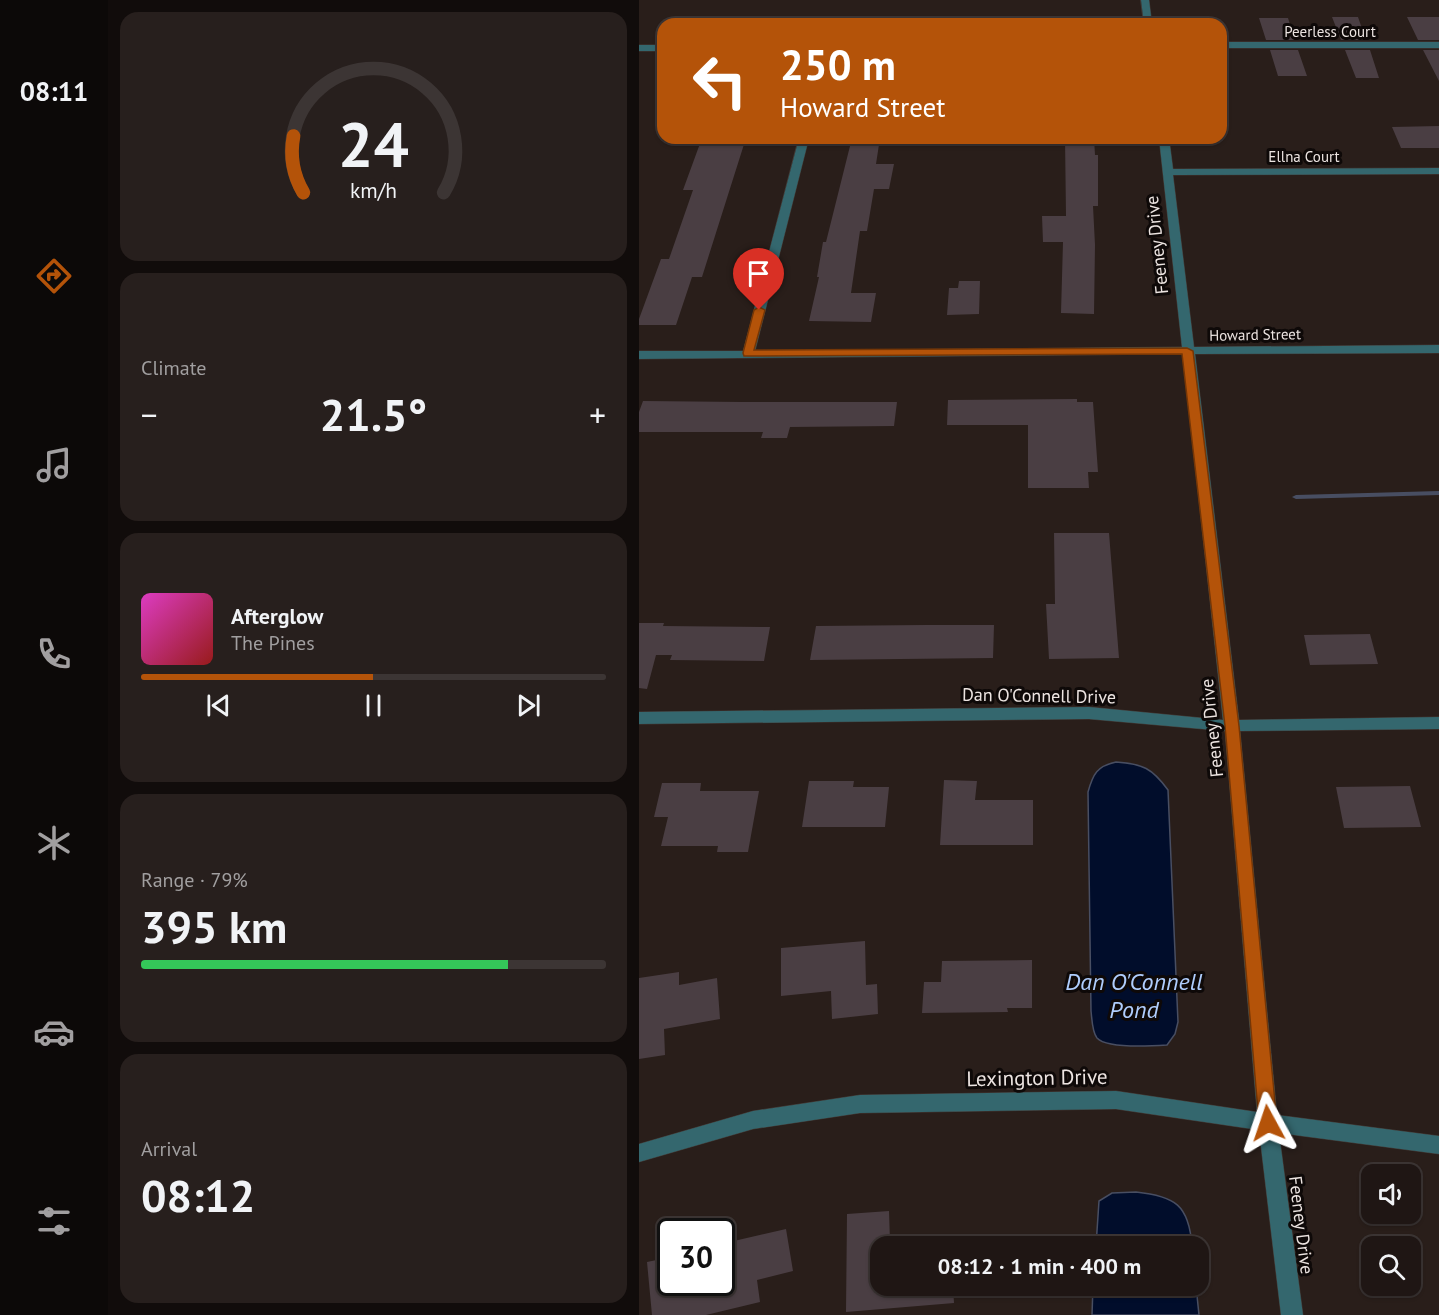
<!DOCTYPE html>
<html lang="en">
<head>
<meta charset="utf-8">
<style>
	body { margin:0; font-family:"PT Sans",sans-serif; background:#271f1d; color:#f1f3f6; height:100vh; display:flex; flex-direction:column; font-size:22px; white-space:nowrap }
	* { box-sizing:border-box; margin:0 }
	p { font-size:20px; color:#a19fa0 }
	.icon { flex:none; width:33px; height:33px; fill:none; stroke:currentColor; stroke-width:2; stroke-linecap:round; stroke-linejoin:round }
	.map { position:relative; flex:1; overflow:hidden }
	.panel { display:flex; flex-direction:column; gap:12px; padding:12px; background:#110c0b; width:531px }
	.panel>* { flex:none }
	.hud { position:absolute; left:18px; top:18px; width:570px; height:126px; border-radius:18px; box-shadow:0 2px 4px #0004,0 0 0 2px #3c3534; background:#b45309; color:#fff; overflow:hidden }
	.buttons { position:absolute; left:722px; top:1164px; display:grid; gap:12px }
	.buttons a { display:grid; place-items:center; width:60px; height:60px; border-radius:12px; background:#1f1614; box-shadow:0 2px 4px #0004,0 0 0 2px #3c3534; font-size:30px }
	.speed { position:absolute; left:18px; top:1218px; display:flex; gap:12px; font-size:30px; font-weight:700; text-align:center }
	.speed>* { display:grid; place-content:center; width:78px; height:78px; border-radius:50%; background:#1f1614; box-shadow:0 2px 4px #0004,0 0 0 2px #3c3534; line-height:1 }
	.speed .limit { border:3px solid #111; border-radius:9px; background:#fff; color:#111 }
	.pin { position:absolute; display:grid; place-items:center; width:51px; height:51px; color:#fff; margin:-62px -26px; border-radius:50% 50% 50% 0; rotate:-45deg; box-shadow:0 0 6px #0007 }
	.pin .icon { rotate:45deg }
	.me { position:absolute; width:66px; margin:-33px; rotate:355deg; stroke-linejoin:round; filter:drop-shadow(0 0 4px #0008) }
	.turn { display:flex; align-items:center; gap:21px; height:126px; padding:0 24px; font-size:27px }
	.turn .icon { width:78px; height:78px; stroke-width:2.5 }
	.turn b { display:block; font-size:42px; line-height:51px }
	.big { font-size:45px; font-weight:700; line-height:1.1 }
	.panel .widget { flex:1; display:flex; flex-direction:column; justify-content:center; gap:9px; min-width:0; padding:0 21px; border-radius:18px; background:#271f1d }
	.panel .dial { align-items:center; gap:0 }
	.dial svg { height:156px; overflow:visible; fill:none; stroke:#3c3534; stroke-width:7; stroke-linecap:round; text-anchor:middle }
	.dial text { fill:#f1f3f6; stroke:none }
	.song { display:flex; align-items:center; gap:18px }
	.cover { width:72px; height:72px; border-radius:9px; background:linear-gradient(135deg,hsl(310 70% 55%),hsl(0 70% 35%)) }
	.played { height:6px; border-radius:3px; background:linear-gradient(90deg,#b45309 50%,#3c3534 50%) }
	.keys { display:flex; justify-content:space-around; direction:ltr }
	.heat { display:flex; justify-content:space-between; align-items:center; font-size:33px; direction:ltr }
	.charge { height:9px; border-radius:4px; background:linear-gradient(90deg,#34c759 79%,#3c3534 0) }
	.trip { position:absolute; left:231px; top:1236px; width:339px; height:60px; border-radius:18px; background:#1f1614; box-shadow:0 2px 4px #0004,0 0 0 2px #3c3534; font-weight:700; line-height:60px; text-align:center }
	main { display:flex; flex:1; min-height:0 }
	.menu { display:flex; flex-direction:column; width:108px; justify-content:space-around; align-items:center; background:#0c0908; color:#a19fa0 }
	.menu .icon { width:42px; height:42px }
	.menu .current { color:#b45309 }
	.menu b { font-size:27px; color:#f1f3f6 }
	.map>svg:first-child { display:block }
</style>
</head>
<body>
<main>
<nav class="menu">
<b>08:11</b>
<svg class="icon current" aria-label="directions" viewBox="0 0 24 24"><path d="M12 3l9 9-9 9-9-9zM9 14v-3h6M13 9l2 2-2 2"/></svg>
<svg class="icon" aria-label="music" viewBox="0 0 24 24"><path d="M9 18V5l10-2v13"/><circle cx="6" cy="18" r="3"/><circle cx="16" cy="16" r="3"/></svg>
<svg class="icon" aria-label="phone" viewBox="0 0 24 24"><path d="M5 4h4l2 5-3 2q2 4 5 5l2-3 5 2v4C11 20 4 13 5 4z"/></svg>
<svg class="icon" aria-label="climate" viewBox="0 0 24 24"><path d="M12 3v18M4 7l16 10M4 17L20 7"/></svg>
<svg class="icon" aria-label="car" viewBox="0 0 24 24"><path d="M5 17H2v-5l4-1 3-4h7l3 4 3 1v5h-3M9 17h6M6 11h13"/><circle cx="7" cy="17" r="2"/><circle cx="17" cy="17" r="2"/></svg>
<svg class="icon" aria-label="filters" viewBox="0 0 24 24"><path d="M4 7h16M4 17h16"/><circle cx="9" cy="7" r="2"/><circle cx="15" cy="17" r="2"/></svg>
</nav>
<section class="panel">
<div class="widget dial"><svg viewBox="0 0 100 80">
<path d="M14 69A42 42 0 1 1 86 69"/>
<path d="M14 69A42 42 0 0 1 9 40" stroke="#b45309"/>
<text x="50" y="56" font-size="32" font-weight="700">24</text>
<text x="50" y="72" font-size="11">km/h</text>
</svg></div>
<div class="widget"><p>Climate</p>
<div class="heat"><a>−</a><b class="big">21.5°</b><a>+</a></div>
</div>
<div class="widget">
<div class="song"><i class="cover"></i><div><b>Afterglow</b><p>The Pines</p></div></div>
<div class="played"></div>
<div class="keys"><svg class="icon" aria-label="previous" viewBox="0 0 24 24"><path d="M18 5L8 12l10 7zM5 5v14"/></svg><svg class="icon" aria-label="pause" viewBox="0 0 24 24"><path d="M8 5v14M16 5v14"/></svg><svg class="icon" aria-label="next" viewBox="0 0 24 24"><path d="M6 5l10 7-10 7zM19 5v14"/></svg></div>
</div>
<div class="widget"><p>Range · 79%</p><b class="big">395 km</b><div class="charge"></div></div>
<div class="widget"><p>Arrival</p><b class="big">08:12</b></div>
</section>
<div class="map">
<svg width="800" height="1315" viewBox="0 0 800 1315">
	<rect width="100%" height="100%" fill="#291e1a"/>
	<path fill="#010d2b" stroke="#484e62" stroke-width="1.5" d="M477,762c27,2 36,6 52,28l10,232 -3,12 -8,11c-15,1 -60,4 -70,-7 -5,-6 -5,-19 -6,-27l-3,-219c5,-18 9,-26 28,-30z
		M497,1192c39,4 53,13 56,54h-96l3,-45 13,-8z
		M454,1286h103l3,29h-107z"/>
	<g fill="none" stroke-linecap="round" stroke-linejoin="round">
		<path fill="#484e62" fill-rule="evenodd" d="M800,491v4l-143,4 -4,-2 4,-2z"/>
	</g>
	<path fill="#4a3e43" d="M693,17h26l8,23h-25z
		M768,17h32v23h-21z
		M620,18h29l7,22h-29z
		M631,50h28l9,26h-29z
		M706,50h25l9,28h-23z
		M784,50h16v31z
		M800,126v22h-38l-9,-21z
		M63,138h44l-44,139h-10l-16,48h-37v-6l22,-60h8l24,-69h-10z
		M213,138h28l-4,26h18l-5,25h-15l-7,42h-7l-9,62h25l-5,29 -62,-1 10,-44h-2l6,-35h3z
		M426,138h29l1,17h3v51h-5l2,39 -1,69 -33,-1 2,-71h-20l-1,-26h24z
		M320,281h21l-1,33 -32,1 2,-27h9z
		M438,399v3h16l5,70h-10l1,16h-61v-63h-81l1,-25z
		M4,401l100,1h154l-3,24 -104,1 -3,11h-26l2,-6h-124v-20z
		M415,533h55l10,125 -70,1 -3,-55h9z
		M0,623h25l-1,3 107,1 -6,34 -94,-1 2,-5h-16l-9,34 -8,-1z
		M286,625h69l-1,33 -183,2 6,-34z
		M731,634l8,30 -68,1 -6,-30z
		M305,780l33,1 -2,19h58v45h-93z
		M170,781h45l-1,6h36l-4,40h-83z
		M23,783h39l-1,8h59l-11,61h-31l1,-6h-57l7,-29h-14z
		M771,786l11,41 -77,1 -8,-41z
		M226,941l1,44 11,-1 1,30 -46,5 -1,-28 -50,5v-48z
		M393,960v48h-25l1,4 -86,1 2,-31h17l1,-21z
		M40,972v13l38,-7 3,41 -56,10 1,26 -26,4v-81z
		M250,1211l1,31 61,-4v8h-70v40h72l1,17 -108,9 1,-98z
		M147,1229l7,42 -36,9 3,22 -54,13h-54l-5,-53 24,-5v25h50v-38z"/>
	<g fill="none" stroke-linecap="round" stroke-linejoin="round">
		<g stroke="#443a36" stroke-width="1">
			<path id="street" d="M502,0h8l3,24h-8z
				M582,42h218v6h-218z
				M0,45h24v6h-24z
				M160,138h10l-54,213 427,-4 -23,-209h10l4,31 266,-1v6l-266,1 21,172 245,-2v8l-244,1 44,366 200,-3v12l-199,2 37,384 162,21v18l-160,-21 24,182h-22l-22,-185 -143,-21 -256,4 -107,16 -114,33v-18l114,-33 107,-16 256,-4 141,21 -32,-381 -136,-12 -450,5v-12l450,-5 134,13 -40,-366 -544,5v-8h104z"/>
		</g>
		<use href="#street" fill="#34676e" fill-rule="evenodd"/>
	</g>
	<path fill="#b45309" stroke="#753606" stroke-width="1.5" d="M120,307l6,3 -11,40 433,-2 6,3 46,375 38,397 -2,6 -7,2 -6,-2 -3,-6 -34,-397 -43,-372 -438,2 -1,-3 11,-43z"/>
	<g text-anchor="middle" stroke-width="6" stroke-linejoin="round" paint-order="stroke">
		<g font-size="15" fill="#ece4e1" stroke="#0e0908">
			<text x="691" y="37">Peerless Court</text>
			<text x="665" y="162">Ellna Court</text>
			<text transform="translate(616 335) rotate(-1)" y="5">Howard Street</text>
		</g>
		<g font-size="18" fill="#ece4e1" stroke="#0e0908">
			<text transform="translate(518 245) rotate(-96)" y="6">Feeney Drive</text>
			<text transform="translate(400 696) rotate(1)" y="6">Dan O'Connell Drive</text>
			<text transform="translate(573 728) rotate(-96)" y="6">Feeney Drive</text>
			<text transform="translate(662 1225) rotate(83)" y="6">Feeney Drive</text>
		</g>
		<g font-size="21" fill="#ece4e1" stroke="#0e0908">
			<text transform="translate(398 1078) rotate(-1)" y="7">Lexington Drive</text>
		</g>
		<g font-size="24" font-style="italic" fill="#afcdfd" stroke="#0e0908">
			<text x="495" y="990">Dan O'Connell<tspan x="495" dy="28">Pond</tspan></text>
		</g>
	</g>
</svg>
<div class="buttons">
<a><svg class="icon" aria-label="sound" viewBox="0 0 24 24"><path d="M4 9h4l5-4v14l-5-4H4zM17 9q2 3 0 6"/></svg></a>
<a><svg class="icon" aria-label="search" viewBox="0 0 24 24"><circle cx="10" cy="10" r="6"/><path d="M15 15l6 6"/></svg></a>
</div>
<div class="speed"><div class="limit">30</div></div>
<div class="pin" style="left:120px;top:310px;background:#d93025"><svg class="icon" aria-label="arrive" viewBox="0 0 24 24"><path d="M6 21V4h12l-3 4 3 4H6"/></svg></div>
<svg class="me" style="left:629px;top:1123px" viewBox="-20 -20 40 40"><path d="M0-17L14 15 0 8-14 15z" fill="#b45309" stroke="#fff" stroke-width="4"/></svg>
<div class="trip">08:12 · 1 min · 400 m</div>
<div class="hud">
<div class="turn"><svg class="icon" aria-label="left" viewBox="0 0 24 24"><path d="M17 20v-9H6M10 6l-5 5 5 5"/></svg><div><b>250 m</b>Howard Street</div></div>
</div>
</div>
</main>
</body>
</html>
